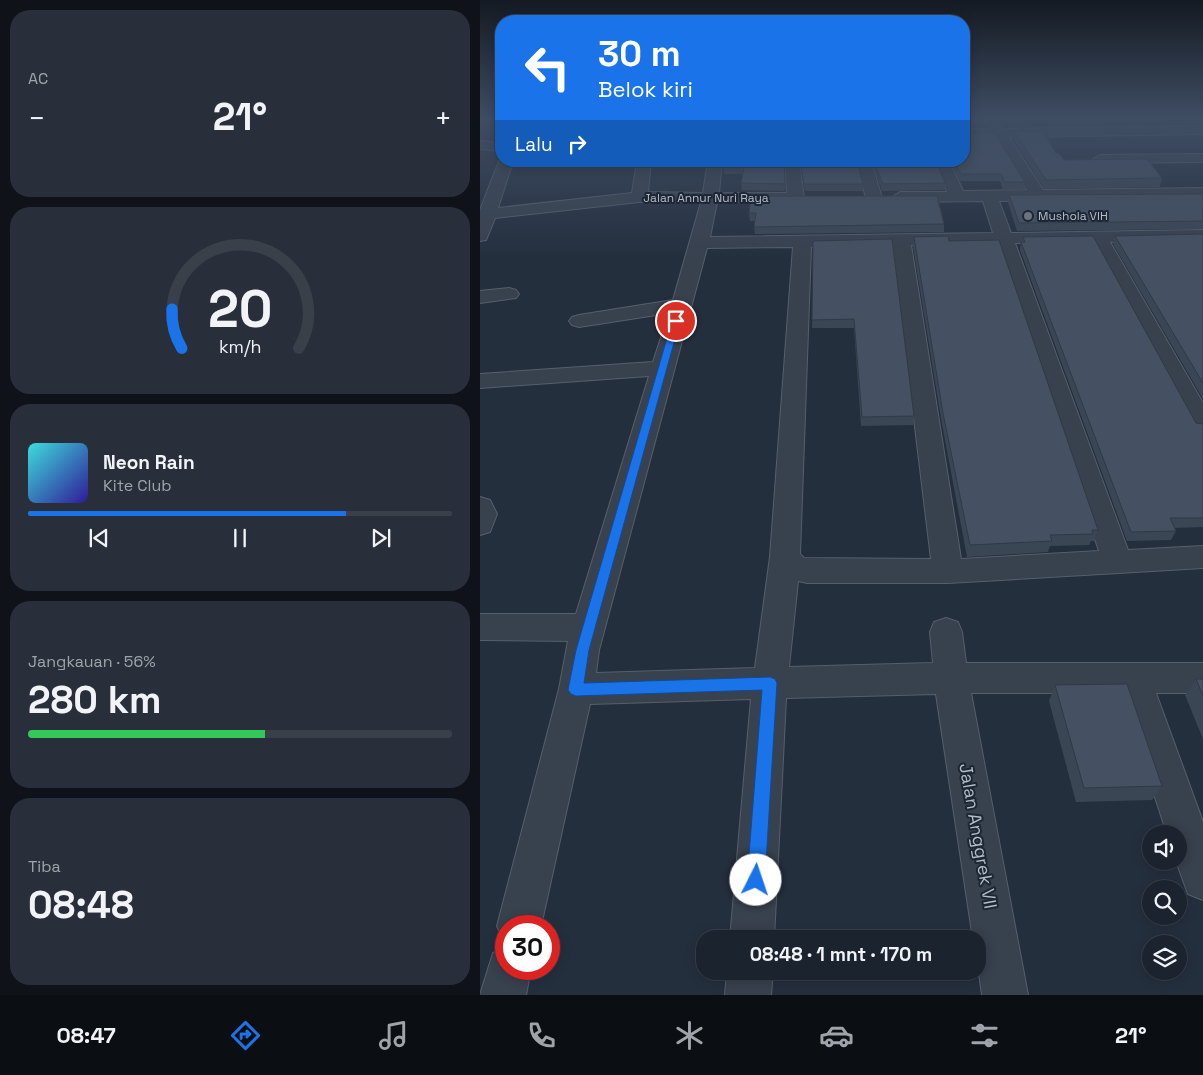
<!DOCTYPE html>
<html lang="id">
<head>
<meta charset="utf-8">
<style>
	body { margin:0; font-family:"Space Grotesk",sans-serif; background:#282f3a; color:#f1f3f6; height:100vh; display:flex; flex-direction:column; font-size:19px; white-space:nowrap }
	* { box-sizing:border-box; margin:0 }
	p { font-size:16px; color:#a0a4aa }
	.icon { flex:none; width:28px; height:28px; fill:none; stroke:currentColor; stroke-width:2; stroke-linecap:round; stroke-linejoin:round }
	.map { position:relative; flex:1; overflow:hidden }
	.panel { display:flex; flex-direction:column; gap:10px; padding:10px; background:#0f1319; width:480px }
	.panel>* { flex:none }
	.banner { position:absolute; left:15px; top:15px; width:475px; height:152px; border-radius:20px; box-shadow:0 2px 12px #0003,0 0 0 1px #39404a; background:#1a73e8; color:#fff; overflow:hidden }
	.buttons { position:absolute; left:662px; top:825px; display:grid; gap:10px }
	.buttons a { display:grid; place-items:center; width:45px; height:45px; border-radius:50%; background:#1b232e; box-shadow:0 2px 12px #0003,0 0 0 1px #39404a; font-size:25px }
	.speed { position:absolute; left:15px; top:915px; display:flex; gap:10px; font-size:25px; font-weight:700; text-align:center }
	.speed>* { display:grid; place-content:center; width:65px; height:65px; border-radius:50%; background:#1b232e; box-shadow:0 2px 12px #0003,0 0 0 1px #39404a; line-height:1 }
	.speed .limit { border:8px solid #d22; background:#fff; color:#111 }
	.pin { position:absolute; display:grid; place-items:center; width:42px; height:42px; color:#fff; margin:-21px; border:2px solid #fff; border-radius:50%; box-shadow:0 1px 5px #0007 }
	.me { position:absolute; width:55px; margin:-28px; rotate:4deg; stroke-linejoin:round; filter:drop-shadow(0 0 4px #0008) }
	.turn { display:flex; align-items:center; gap:18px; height:105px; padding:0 20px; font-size:22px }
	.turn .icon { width:65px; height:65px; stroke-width:2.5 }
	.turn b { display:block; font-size:35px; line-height:42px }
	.then { display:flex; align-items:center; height:48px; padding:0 20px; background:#0003; gap:10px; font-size:19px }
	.big { font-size:38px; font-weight:700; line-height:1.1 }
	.panel .widget { flex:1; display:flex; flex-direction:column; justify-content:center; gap:8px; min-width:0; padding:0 18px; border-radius:20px; background:#282f3a }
	.panel .dial { align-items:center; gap:0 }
	.dial svg { height:130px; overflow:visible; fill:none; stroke:#39404a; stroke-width:7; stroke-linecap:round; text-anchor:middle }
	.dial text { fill:#f1f3f6; stroke:none }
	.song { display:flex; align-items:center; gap:15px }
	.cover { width:60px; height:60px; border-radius:8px; background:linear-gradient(135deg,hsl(180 70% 55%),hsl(250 70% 35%)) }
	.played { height:5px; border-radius:2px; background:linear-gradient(90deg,#1a73e8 75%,#39404a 75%) }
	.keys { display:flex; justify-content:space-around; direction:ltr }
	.heat { display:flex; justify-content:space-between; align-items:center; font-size:28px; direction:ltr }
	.charge { height:8px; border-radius:4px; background:linear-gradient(90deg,#34c759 56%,#39404a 0) }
	.trip { position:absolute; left:216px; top:930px; width:290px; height:50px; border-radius:20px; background:#1b232e; box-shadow:0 2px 12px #0003,0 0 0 1px #39404a; font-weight:700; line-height:50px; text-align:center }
	.tab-bar { display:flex; height:80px; justify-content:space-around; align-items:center; background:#0b0e12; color:#a0a4aa }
	.tab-bar .icon { width:35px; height:35px }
	.tab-bar .selected { color:#1a73e8 }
	.tab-bar b { font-size:22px; color:#f1f3f6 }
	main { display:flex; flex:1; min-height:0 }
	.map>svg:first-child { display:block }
</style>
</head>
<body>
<main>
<section class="panel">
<div class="widget"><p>AC</p>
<div class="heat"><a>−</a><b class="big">21°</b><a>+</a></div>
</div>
<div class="widget dial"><svg viewBox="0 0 100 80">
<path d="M14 69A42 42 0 1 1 86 69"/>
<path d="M14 69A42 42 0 0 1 8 45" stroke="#1a73e8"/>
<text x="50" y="56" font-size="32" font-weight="700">20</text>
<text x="50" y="72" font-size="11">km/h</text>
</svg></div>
<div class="widget">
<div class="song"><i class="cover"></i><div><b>Neon Rain</b><p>Kite Club</p></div></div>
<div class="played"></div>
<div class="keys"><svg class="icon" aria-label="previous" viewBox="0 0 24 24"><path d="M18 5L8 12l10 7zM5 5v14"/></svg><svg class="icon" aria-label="pause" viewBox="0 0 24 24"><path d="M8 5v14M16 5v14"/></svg><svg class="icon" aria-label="next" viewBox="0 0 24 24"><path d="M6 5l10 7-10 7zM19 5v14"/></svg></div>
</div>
<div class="widget"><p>Jangkauan · 56%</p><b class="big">280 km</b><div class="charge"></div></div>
<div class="widget"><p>Tiba</p><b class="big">08:48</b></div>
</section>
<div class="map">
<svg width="723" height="995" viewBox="0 0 723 995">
	<rect width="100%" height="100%" fill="#242f3e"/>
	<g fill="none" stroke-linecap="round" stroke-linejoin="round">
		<g stroke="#565f6c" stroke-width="2">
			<path id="street" d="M510,118l7,1 6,10 200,-3v8l-194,3 34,53 160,-2v10l-204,3 12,32 192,-3v10l-93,2 93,161v30l-9,-2 -3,-6 -99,-183 -77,1 113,307 75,-4v22l-255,15h-141l-9,-2 -9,86 144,-4 -3,-31 4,-10 12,-4 12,4 4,10 4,31h237v30h-47l47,129v78l-15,-6 -12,-33h3v-27h-12l-46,-141h-150l57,302h-46l-4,-29v-27h-5l-37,-245 -150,4 -12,241h-44l21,-240 -161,5 -49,222h-35v17l-2,-2 -7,-15 62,-237 9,-48 -88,-1v-26h96l73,-238 -169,12v-14l173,-12 16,-49 -90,14 -7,-2 -3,-4 3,-4 7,-2 94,-15 28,-98h-62l-144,16 -9,22 -6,1v-31l19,-49 2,-3v3h12l-15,47 134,-15 5,-32h14l-3,31 55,1 5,-32h14l-3,32h68l-2,-32h14l5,37 -2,3 -85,1 -7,35 283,-4 -10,-32 -83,1 -8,-5 8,-5h47l-13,-31h15l14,30 64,-1 -32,-52h-31v-8l26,-1 -5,-7zM517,244l102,307 -138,8 -50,-314zM413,245l38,314 -127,-1 -4,-4 11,-307zM313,247l-23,310 -15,111 -159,5 3,-23 108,-402z
				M0,141l21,2v8l-21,-2z
				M723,154v8l-103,1 -7,-4 7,-4z
				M376,161h15l11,37 -2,3h-12l-2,-3z
				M29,288l7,2 3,4 -3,4 -36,5v-12z
				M0,497l10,3 7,14 -7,18 -10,3z
				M26,948v21h25l-5,26h-46l13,-42z
				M247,971h46l-2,24h-46z"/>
		</g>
		<use href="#street" fill="#38414e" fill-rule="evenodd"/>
	</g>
	<path fill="#3b4654" d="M534,131l42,22 8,7 98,18 -2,9 -116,2 -31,-50z
		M304,161l1,30 -43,-1 -1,-7 2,-9h-19l-1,-7z
		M319,161h58l6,23v7h-58z
		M392,161h64l9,22 -1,7 -62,1z
		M470,161h14l61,21 -1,7 -21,1 -3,-9h-40z
		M723,194v35l-186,2 -9,-28 1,-8z
		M457,196l7,28v8l-189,2 -1,-7 1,-6h-5l-1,-8z
		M723,234v165l-90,-155 2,-8z
		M434,237l35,4 149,289 -4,11h-3l-2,4 -39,1 -2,6 -81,5 -25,-133 -29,-177z
		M543,237l173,186 7,1v103l-29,1 2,3 -5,9 -44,1 -107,-291 1,-8h1z
		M333,241l101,175 -1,9 -52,1 -7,-98h-42z
		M716,679h7v60l-18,-44z
		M575,685l107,101 -10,14 -76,2 -27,-101z"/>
	<path fill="#455162" stroke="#303945" d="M534,131h29l13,22h3l5,7 83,-1 15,19 -116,2z
		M484,133h31l30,49h-21l-2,-8h-41l-7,-13h10z
		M245,161h59l1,23 -44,-1 3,-16h-21z
		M320,161h57l6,23h-59z
		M394,161h62l9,22 -62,1z
		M723,194v27l-184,2 -10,-28z
		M271,196h186l7,28 -190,3 2,-14h-7z
		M723,234v149l-88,-147z
		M468,236l1,5 50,-1 99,290h-6l1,4 -43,1 2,6 -82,4 -27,-132 -29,-176z
		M613,236l103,187 7,1v94h-33l6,13 -45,1 -110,-290h4l-2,-5z
		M412,239l22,177 -52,1 -8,-98 -42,1 1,-79z
		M716,679h7v17z
		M647,684l35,102 -78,2 -29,-103z"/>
	<linearGradient id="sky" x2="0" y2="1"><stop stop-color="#141a22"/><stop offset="0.46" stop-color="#3f4d63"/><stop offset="1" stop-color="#3f4d63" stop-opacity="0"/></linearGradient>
	<rect width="723" height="258" fill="url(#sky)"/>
	<path fill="#1a73e8" stroke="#114b97" d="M196,318l4,3 -91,329 -5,33 186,-6 5,2 2,4 -12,197 -3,6 -6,2 -6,-2 -3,-6 15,-190 -186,6 -5,-2 -3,-4 8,-40 96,-329z"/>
	<circle fill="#6b7280" stroke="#1d2633" stroke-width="2" cx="548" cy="216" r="5"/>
	<g text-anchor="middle" stroke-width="4" stroke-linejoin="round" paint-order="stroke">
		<g font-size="12" fill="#b4bcc9" stroke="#1d2633">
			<text x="226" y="202">Jalan Annur Nuri Raya</text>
		</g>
		<g font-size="12" fill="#b4bcc9" stroke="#1d2633" text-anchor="start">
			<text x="558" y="220">Mushola VIH</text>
		</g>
		<g font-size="18" fill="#b4bcc9" stroke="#1d2633">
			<text transform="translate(498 836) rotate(80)" y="6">Jalan Anggrek VII</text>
		</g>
	</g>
</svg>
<div class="buttons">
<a><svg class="icon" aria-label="sound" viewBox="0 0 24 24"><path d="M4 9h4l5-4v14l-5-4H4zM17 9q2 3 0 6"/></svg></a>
<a><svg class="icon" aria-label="search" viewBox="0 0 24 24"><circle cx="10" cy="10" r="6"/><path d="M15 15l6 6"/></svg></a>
<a><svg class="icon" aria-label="layers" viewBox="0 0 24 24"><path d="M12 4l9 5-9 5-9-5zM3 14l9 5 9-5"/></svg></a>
</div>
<div class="speed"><div class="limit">30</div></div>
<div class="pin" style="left:196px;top:321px;background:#d93025"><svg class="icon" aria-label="arrive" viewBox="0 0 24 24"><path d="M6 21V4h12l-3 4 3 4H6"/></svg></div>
<svg class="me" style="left:276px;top:880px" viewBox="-20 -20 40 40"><circle r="19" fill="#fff"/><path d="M0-13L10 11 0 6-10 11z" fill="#1a73e8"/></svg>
<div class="trip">08:48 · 1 mnt · 170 m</div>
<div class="banner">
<div class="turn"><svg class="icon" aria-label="left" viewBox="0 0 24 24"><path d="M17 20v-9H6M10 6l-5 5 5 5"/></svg><div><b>30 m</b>Belok kiri</div></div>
<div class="then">Lalu<svg class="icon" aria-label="right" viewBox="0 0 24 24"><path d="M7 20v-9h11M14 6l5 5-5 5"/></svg></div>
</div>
</div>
</main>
<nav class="tab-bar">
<b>08:47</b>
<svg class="icon selected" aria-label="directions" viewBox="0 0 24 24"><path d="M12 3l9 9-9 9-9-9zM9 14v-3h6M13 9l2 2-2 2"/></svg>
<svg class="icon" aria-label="music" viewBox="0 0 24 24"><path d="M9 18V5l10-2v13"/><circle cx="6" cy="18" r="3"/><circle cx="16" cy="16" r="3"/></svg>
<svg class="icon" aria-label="phone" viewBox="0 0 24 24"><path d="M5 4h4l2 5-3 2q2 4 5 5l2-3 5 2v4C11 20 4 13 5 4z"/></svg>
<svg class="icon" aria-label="climate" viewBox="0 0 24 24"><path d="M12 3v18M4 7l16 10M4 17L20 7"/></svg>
<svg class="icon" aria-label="car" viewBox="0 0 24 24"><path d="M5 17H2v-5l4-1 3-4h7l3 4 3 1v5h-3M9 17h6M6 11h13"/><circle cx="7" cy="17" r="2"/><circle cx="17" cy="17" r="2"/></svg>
<svg class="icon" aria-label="filters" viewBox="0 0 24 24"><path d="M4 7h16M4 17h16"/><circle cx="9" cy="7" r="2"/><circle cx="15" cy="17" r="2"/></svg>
<b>21°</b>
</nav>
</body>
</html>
